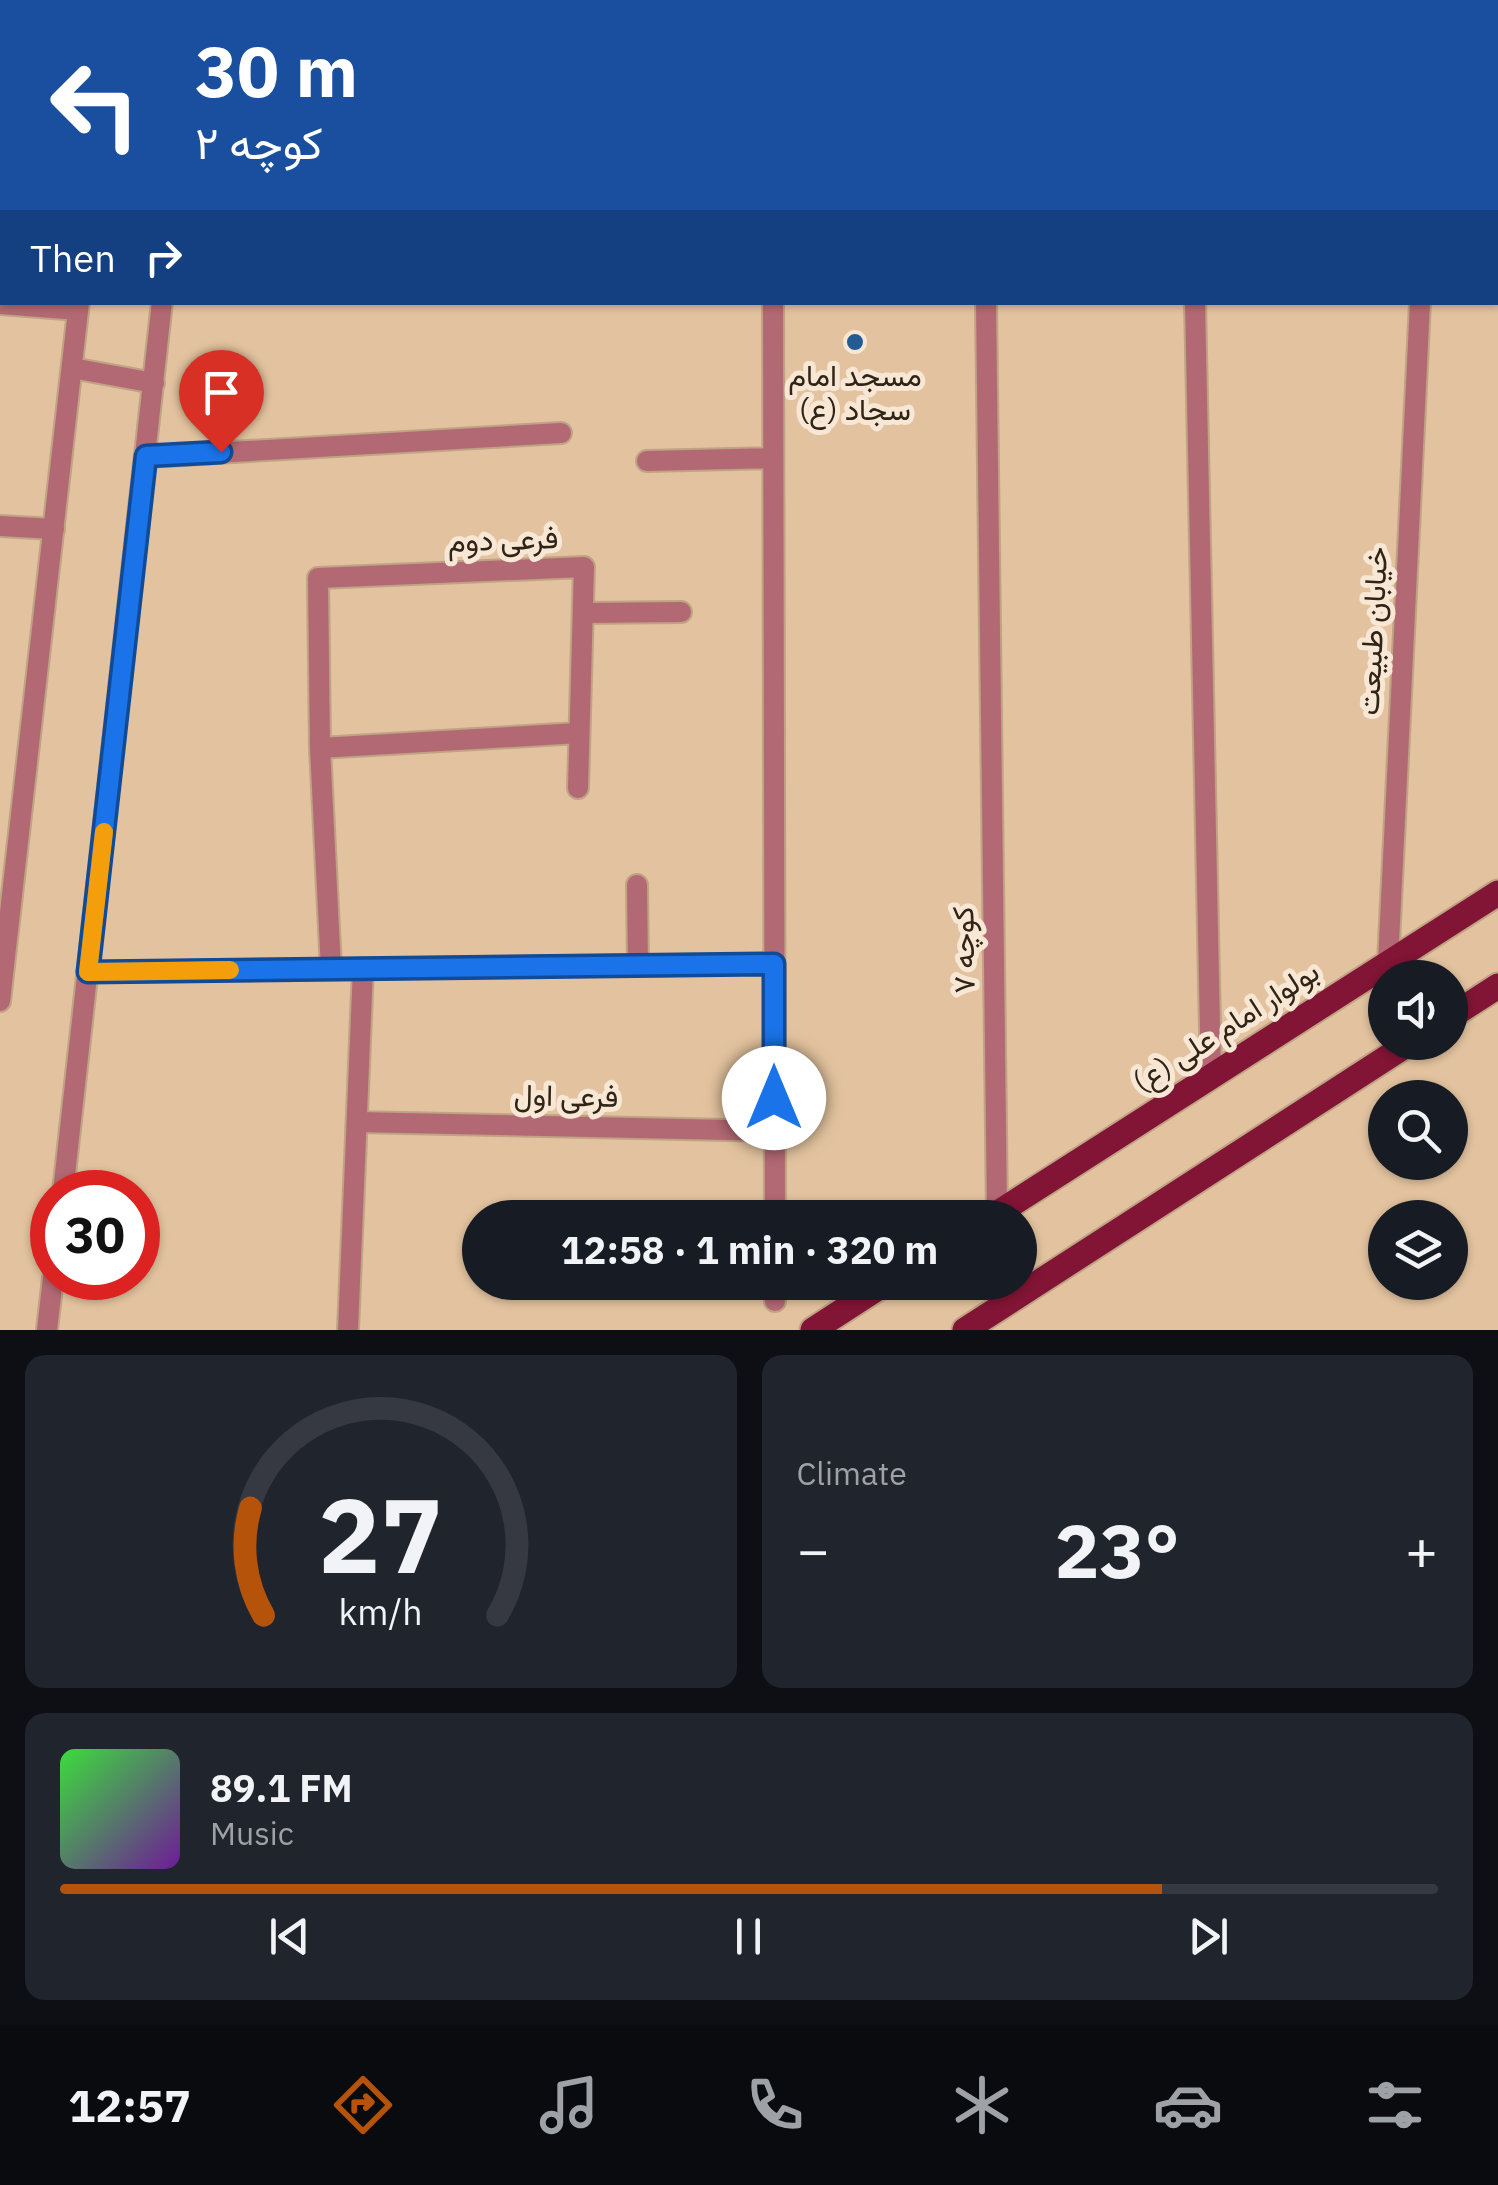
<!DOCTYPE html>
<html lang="en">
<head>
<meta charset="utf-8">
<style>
	body { margin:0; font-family:"IBM Plex Sans",Vazirmatn,sans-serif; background:#20242c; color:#f1f3f6; height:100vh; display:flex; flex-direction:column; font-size:38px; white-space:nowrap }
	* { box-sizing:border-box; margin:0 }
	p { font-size:32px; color:#9ea1a6 }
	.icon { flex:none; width:55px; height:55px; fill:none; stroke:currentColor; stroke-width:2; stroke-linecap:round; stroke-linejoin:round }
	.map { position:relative; height:1330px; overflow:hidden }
	.sheet { display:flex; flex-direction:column; gap:25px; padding:25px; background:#0d0f14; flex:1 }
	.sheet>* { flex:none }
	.hud { position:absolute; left:0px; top:0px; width:1500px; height:305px; box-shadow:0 2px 8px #0004; background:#1a4fa0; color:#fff; overflow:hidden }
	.tools { position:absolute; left:1368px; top:960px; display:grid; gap:20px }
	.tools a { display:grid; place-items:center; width:100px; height:100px; border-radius:50%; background:#171b24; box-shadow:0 2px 8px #0004; font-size:50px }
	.speed { position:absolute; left:30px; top:1170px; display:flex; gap:20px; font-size:50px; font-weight:700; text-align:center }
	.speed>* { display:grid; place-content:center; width:130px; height:130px; border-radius:50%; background:#171b24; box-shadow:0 2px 8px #0004; line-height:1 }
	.speed .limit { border:15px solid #d22; background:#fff; color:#111 }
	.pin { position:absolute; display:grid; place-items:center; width:85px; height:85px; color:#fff; margin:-102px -42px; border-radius:50% 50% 50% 0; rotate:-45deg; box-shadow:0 0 10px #0007 }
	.pin .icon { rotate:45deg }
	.me { position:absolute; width:110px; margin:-55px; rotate:0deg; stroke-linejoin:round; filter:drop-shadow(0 0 8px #0008) }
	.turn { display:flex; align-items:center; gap:35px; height:210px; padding:0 30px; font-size:45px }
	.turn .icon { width:130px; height:130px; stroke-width:2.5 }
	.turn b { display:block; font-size:70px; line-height:85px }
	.then { display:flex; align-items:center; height:95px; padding:0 30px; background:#0003; gap:20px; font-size:38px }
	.big { font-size:75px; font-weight:700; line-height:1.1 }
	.sheet .tile { flex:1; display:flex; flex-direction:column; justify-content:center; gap:15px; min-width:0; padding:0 35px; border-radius:20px; background:#20242c }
	.sheet .dial { align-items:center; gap:0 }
	.dial svg { height:260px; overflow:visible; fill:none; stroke:#363941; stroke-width:7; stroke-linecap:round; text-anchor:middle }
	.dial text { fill:#f1f3f6; stroke:none }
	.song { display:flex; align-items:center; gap:30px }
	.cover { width:120px; height:120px; border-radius:15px; background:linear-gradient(135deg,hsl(120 70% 55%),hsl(280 70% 35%)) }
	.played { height:10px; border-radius:5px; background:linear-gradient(90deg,#b45309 80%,#363941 80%) }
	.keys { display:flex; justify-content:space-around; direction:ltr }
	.heat { display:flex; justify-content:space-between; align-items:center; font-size:55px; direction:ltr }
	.sheet .tiles { flex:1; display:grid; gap:25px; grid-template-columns:1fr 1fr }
	.tile:last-child { grid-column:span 2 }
	.trip { position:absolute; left:462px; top:1200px; width:575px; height:100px; border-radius:50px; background:#171b24; box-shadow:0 2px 8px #0004; font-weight:700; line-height:100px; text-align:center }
	.tabs { display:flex; height:160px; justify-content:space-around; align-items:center; background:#090b0e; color:#9ea1a6 }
	.tabs .icon { width:70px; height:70px }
	.tabs .on { color:#b45309 }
	.tabs b { font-size:45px; color:#f1f3f6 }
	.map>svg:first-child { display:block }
</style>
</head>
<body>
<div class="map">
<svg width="1498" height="1330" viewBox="0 0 1498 1330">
	<rect width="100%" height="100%" fill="#e3c39f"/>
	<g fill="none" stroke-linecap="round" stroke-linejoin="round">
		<g stroke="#bfa384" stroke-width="24">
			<path id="minor" d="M140,0l1,2
				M1435,2v-2
				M0,136l2,3
				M773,302l2,916
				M986,302l11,911
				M1195,302l16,774
				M0,304l78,6
				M146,457l415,-24
				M647,461l126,-3
				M0,526l54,3
				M583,613l98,-1
				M320,748l259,-15
				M637,885l1,81
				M1388,963l32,-661
				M331,969l-11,-221 -2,-170 266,-11 -6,221
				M88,972l686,-8
				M357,1122l417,9
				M775,1282v19
				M348,1330l15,-362"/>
		</g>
		<g stroke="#bfa384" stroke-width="24">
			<path id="tertiary" d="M178,2v-2
				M224,2v-2
				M72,368l82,15
				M0,1001l79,-699
				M63,1192l99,-890
				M47,1330l6,-52"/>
		</g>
		<g stroke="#bfa384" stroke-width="29">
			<path id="primary" d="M1450,1017l48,-31
				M990,1218l508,-325
				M813,1330l74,-48
				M965,1330l446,-288"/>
		</g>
		<use href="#minor" stroke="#b36974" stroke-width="20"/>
		<use href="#tertiary" stroke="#b36974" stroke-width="20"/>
		<use href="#primary" stroke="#821435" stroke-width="25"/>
	</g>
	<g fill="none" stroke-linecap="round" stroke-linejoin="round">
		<g stroke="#114b97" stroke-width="25">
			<path id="route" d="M221,452l-75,4 -58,516 686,-8v134"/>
		</g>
		<use href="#route" stroke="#1a73e8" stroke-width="18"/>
		<path stroke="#f59e0b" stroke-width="18" d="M104,832l-16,140 142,-2"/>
	</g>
	<circle fill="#225c93" stroke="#f8e7d5" stroke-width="4" cx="855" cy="342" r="10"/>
	<g text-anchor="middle" stroke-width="10" stroke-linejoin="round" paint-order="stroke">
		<g font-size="30" fill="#302416" stroke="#f8e7d5">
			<text x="855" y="386">مسجد امام<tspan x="855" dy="34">سجاد (ع)</tspan></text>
		</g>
		<g font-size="30" fill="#302416" stroke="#f8e7d5">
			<text transform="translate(503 540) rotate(-2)" y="10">فرعی دوم</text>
			<text transform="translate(1373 631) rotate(-87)" y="10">خیابان طبیعت</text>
			<text transform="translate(964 950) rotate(-91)" y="10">کوچه ۷</text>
			<text transform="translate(1226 1027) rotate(-33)" y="10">بولوار امام علی (ع)</text>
			<text transform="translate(566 1096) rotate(1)" y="10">فرعی اول</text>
		</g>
	</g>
</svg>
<div class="tools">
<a><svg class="icon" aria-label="sound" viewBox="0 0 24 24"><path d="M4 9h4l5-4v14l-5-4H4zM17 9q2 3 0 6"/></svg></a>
<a><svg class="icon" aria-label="search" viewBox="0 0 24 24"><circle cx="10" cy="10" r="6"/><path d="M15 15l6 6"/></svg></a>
<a><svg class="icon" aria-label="layers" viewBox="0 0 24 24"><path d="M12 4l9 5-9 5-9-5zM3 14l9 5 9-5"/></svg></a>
</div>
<div class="speed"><div class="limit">30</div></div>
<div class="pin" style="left:221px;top:452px;background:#d93025"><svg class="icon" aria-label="arrive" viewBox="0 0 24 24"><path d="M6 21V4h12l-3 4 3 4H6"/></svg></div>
<svg class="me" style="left:774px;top:1098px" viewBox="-20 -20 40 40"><circle r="19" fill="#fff"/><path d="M0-13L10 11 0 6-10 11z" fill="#1a73e8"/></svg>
<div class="trip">12:58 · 1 min · 320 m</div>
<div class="hud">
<div class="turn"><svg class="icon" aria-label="left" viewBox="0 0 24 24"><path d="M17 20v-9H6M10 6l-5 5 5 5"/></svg><div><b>30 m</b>کوچه ۲</div></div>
<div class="then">Then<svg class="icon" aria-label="right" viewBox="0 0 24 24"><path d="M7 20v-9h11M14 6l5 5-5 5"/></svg></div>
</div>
</div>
<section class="sheet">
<div class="tiles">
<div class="tile dial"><svg viewBox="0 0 100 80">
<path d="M14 69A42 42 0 1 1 86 69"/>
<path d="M14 69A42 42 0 0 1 10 36" stroke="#b45309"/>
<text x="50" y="56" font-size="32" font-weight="700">27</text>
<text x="50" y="72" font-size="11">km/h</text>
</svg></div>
<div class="tile"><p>Climate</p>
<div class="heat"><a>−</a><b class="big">23°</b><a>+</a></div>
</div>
<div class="tile">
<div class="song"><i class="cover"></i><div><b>89.1 FM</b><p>Music</p></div></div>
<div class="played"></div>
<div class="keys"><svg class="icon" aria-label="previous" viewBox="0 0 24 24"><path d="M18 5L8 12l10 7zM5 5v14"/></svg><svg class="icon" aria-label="pause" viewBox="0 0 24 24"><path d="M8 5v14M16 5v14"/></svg><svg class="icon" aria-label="next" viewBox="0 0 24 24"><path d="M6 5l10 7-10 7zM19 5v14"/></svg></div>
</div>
</div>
</section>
<nav class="tabs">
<b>12:57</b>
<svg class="icon on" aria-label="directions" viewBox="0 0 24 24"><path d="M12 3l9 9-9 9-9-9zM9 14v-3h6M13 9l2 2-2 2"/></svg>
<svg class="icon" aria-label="music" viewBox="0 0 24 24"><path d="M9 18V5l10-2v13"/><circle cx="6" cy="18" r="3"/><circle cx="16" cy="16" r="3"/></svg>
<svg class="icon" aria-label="phone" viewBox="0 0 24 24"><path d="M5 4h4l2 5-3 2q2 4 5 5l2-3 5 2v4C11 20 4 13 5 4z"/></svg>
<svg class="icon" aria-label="climate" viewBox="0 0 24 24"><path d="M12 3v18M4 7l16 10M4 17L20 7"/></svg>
<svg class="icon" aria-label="car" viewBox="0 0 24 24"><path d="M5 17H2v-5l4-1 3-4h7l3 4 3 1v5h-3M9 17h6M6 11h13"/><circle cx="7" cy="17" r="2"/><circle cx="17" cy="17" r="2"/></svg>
<svg class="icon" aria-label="filters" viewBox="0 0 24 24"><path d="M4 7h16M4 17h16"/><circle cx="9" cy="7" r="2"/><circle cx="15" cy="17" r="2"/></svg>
</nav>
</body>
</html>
